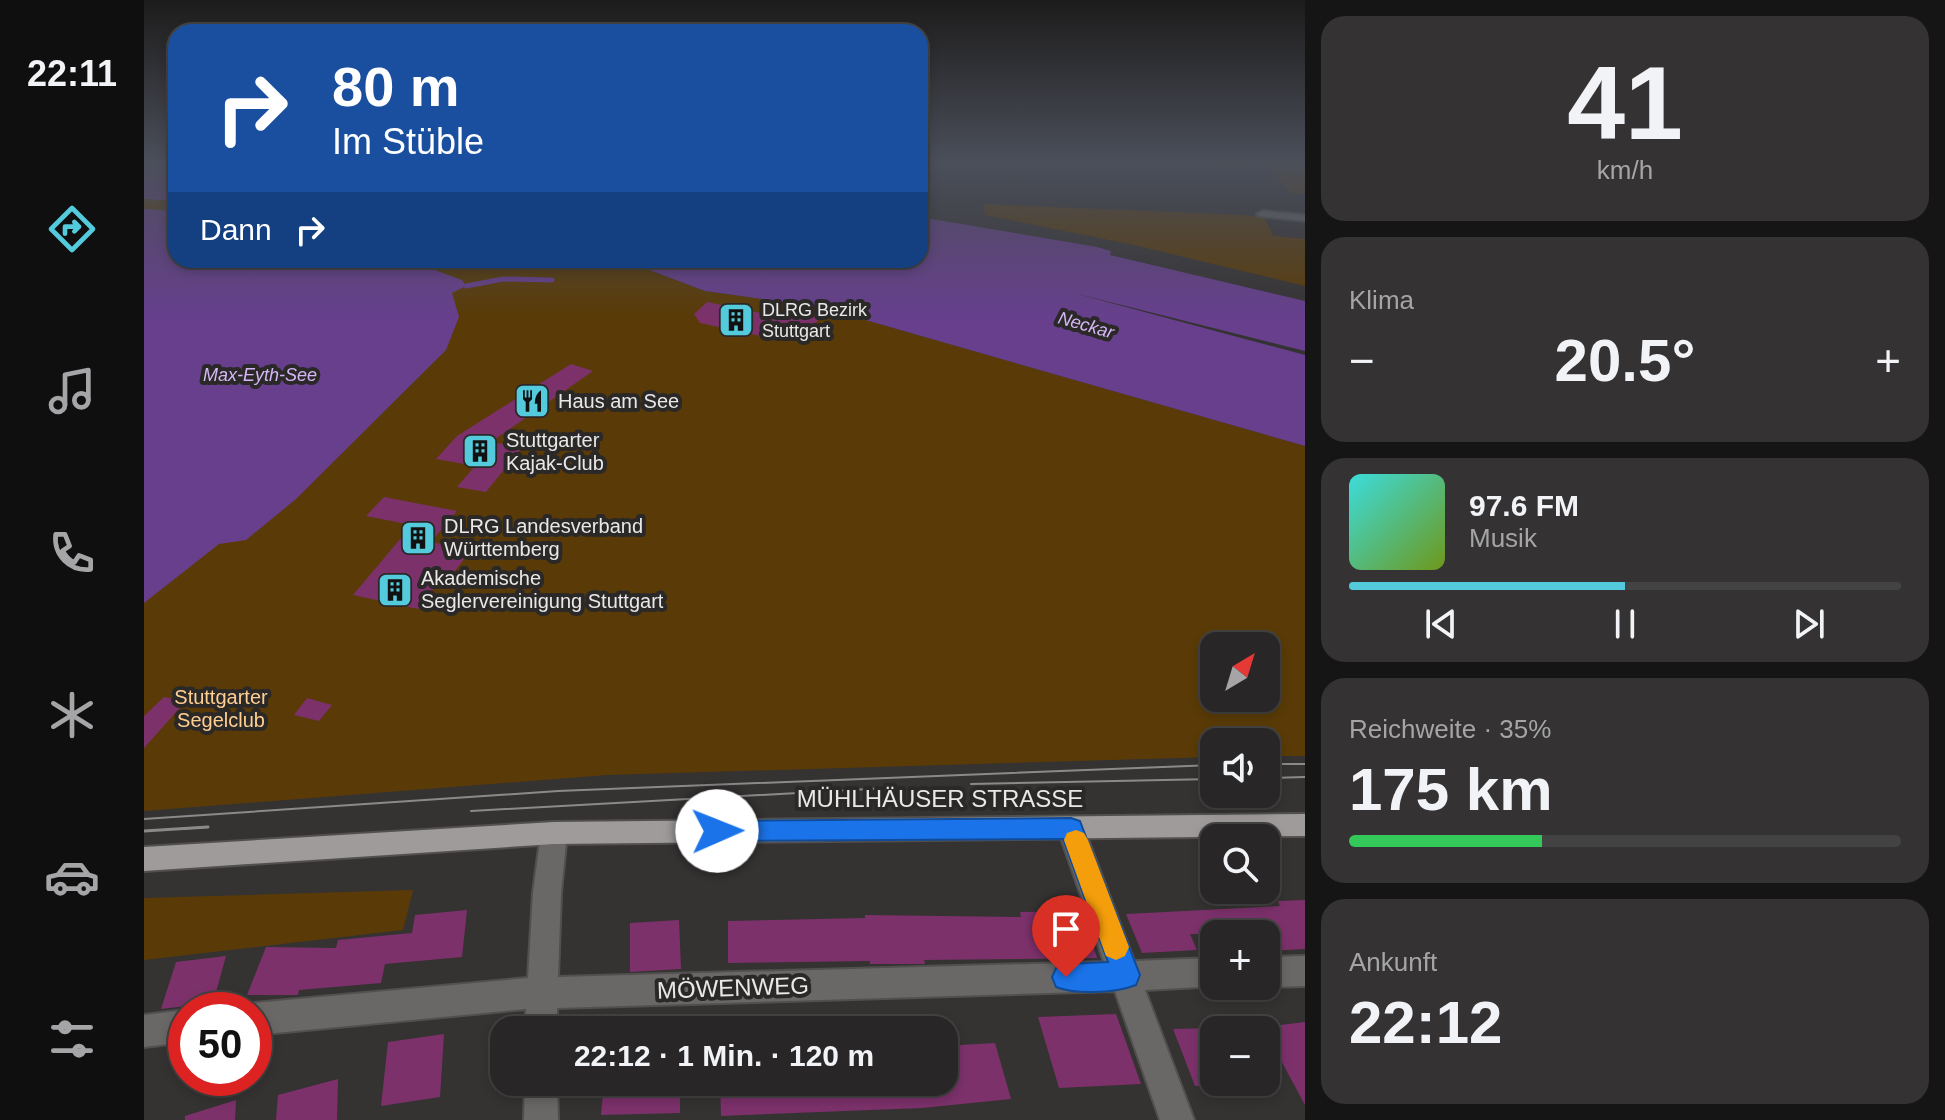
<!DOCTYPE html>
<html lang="de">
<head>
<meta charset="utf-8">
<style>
	body { margin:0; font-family:Arial,sans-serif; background:#343232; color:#f1f3f6; height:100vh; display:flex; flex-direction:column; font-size:30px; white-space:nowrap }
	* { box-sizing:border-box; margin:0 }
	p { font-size:26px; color:#a5a5a7 }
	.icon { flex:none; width:44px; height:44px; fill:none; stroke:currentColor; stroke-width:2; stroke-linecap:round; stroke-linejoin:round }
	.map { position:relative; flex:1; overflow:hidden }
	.drawer { display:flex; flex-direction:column; gap:16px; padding:16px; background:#161515; width:640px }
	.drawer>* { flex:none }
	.guide { position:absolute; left:24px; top:24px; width:760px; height:244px; border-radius:24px; box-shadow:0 4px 12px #0003,0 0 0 2px #444343; background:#1a4fa0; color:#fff; overflow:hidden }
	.needle { width:52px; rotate:38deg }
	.controls { position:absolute; left:1056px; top:632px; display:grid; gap:16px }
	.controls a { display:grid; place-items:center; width:80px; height:80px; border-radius:16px; background:#282626; box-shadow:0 4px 12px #0003,0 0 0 2px #444343; font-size:40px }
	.speed { position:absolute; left:24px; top:992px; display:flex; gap:16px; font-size:40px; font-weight:700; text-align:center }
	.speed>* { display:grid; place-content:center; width:104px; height:104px; border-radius:50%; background:#282626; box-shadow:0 4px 12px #0003,0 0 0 2px #444343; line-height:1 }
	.speed .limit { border:12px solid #d22; background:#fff; color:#111 }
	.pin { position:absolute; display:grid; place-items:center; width:68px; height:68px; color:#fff; margin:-82px -34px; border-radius:50% 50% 50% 0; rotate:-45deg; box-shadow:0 0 8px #0007 }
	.pin .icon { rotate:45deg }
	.me { position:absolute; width:88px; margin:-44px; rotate:89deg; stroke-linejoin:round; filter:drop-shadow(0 0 6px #0008) }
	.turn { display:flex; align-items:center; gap:28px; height:168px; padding:0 32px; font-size:36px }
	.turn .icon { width:104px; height:104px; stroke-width:2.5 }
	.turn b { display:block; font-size:56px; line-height:68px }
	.then { display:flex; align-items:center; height:76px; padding:0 32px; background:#0003; gap:16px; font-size:30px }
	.big { font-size:60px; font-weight:700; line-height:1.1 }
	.drawer .card { flex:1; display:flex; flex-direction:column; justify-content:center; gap:12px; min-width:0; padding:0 28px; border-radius:24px; background:#343232 }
	.drawer .dial { align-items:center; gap:0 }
	.dial b { font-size:104px; line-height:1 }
	.song { display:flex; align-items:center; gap:24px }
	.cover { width:96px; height:96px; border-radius:12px; background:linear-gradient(135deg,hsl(180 70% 55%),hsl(80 70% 35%)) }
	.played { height:8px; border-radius:4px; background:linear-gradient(90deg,#54cadd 50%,#444343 50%) }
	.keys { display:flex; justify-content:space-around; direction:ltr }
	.heat { display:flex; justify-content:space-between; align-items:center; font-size:44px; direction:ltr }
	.charge { height:12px; border-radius:6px; background:linear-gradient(90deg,#34c759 35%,#444343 0) }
	.trip { position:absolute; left:346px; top:1016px; width:468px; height:80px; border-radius:24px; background:#282626; box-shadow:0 4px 12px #0003,0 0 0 2px #444343; font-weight:700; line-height:80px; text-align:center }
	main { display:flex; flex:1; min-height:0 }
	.tabs { display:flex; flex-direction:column; width:144px; justify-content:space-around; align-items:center; background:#100f0f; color:#a5a5a7 }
	.tabs .icon { width:56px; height:56px }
	.tabs .selected { color:#54cadd }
	.tabs b { font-size:36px; color:#f1f3f6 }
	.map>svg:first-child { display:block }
</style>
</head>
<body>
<main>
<nav class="tabs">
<b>22:11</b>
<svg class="icon selected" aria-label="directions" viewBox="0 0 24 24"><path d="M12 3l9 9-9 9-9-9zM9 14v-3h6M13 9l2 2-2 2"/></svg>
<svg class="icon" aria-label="music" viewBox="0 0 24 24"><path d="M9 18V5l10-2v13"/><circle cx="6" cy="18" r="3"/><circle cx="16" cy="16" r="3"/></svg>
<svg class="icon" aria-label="phone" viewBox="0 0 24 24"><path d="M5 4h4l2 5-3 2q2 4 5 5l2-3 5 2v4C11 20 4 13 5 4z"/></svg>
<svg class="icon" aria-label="climate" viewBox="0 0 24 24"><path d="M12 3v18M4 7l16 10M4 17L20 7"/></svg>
<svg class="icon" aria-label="car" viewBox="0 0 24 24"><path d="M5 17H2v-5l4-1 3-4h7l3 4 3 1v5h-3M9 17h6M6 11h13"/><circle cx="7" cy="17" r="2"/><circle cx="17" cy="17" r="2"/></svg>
<svg class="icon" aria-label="filters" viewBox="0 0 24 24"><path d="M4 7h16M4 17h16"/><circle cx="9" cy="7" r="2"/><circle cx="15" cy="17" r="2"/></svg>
</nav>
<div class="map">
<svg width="1161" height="1120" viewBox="0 0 1161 1120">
	<rect width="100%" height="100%" fill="#353232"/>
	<path fill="#5a3b07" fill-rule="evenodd" d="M1066,161h95v32l-13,1 -26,-27 -50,2z
		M0,199l32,2v59h447l82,31 115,16 485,139v310h-39v-14h-52v15l-607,18 -463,36zM1070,646h52v52h-52z
		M839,204l281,12 9,20 32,3v47l-171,-41 -149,-30z
		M269,890l-10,40 -259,30v-62z"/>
	<path fill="#673f8d" d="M0,161h32v40l-32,-2z
		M0,209l32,2v49h248v6l38,14 4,6 -14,7 7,24 -13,33 -150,149 -50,41 -27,4 -75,59z
		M776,217l177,30 14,4 -1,4 195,46v50l-235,-59 235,63v91l-485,-139 -115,-16 -82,-31h297z"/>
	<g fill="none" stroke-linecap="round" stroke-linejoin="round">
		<path stroke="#673f8d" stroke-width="5" d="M322,286l37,-7 49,1"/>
	</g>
	<path fill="#7c316b" d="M563,302l77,16 5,-6 31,6 -20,23 -36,-7 -3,2 -61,-13 -6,-9z
		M427,364l22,7 -102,71 31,5 -36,45 -29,-5 18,-21 -39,-7 21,-23z
		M240,497l73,14 -26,31 40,8 -19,25 -7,-1 -27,35 -65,-14 59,-70 -46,-9z
		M20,697l22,4 -42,47v-32z
		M163,698l25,7 -13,16 -25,-6z
		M1161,900v49l-39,2v-17h-76l7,16 -55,3 -16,-39 154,-8 -2,-5z
		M323,910l-5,47 -77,7 -4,19 -82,7 -1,5h-51l19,-48 70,1 2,-8 74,-7 3,-18z
		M938,911l15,47 -173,2 1,4h-55v-3l-142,2v-42l137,-3v-3l156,2 -1,-5z
		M535,920l2,49 -51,3v-49z
		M82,956l-13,47 -52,6 15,-47z
		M972,1014l25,70 -82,4 -21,-71z
		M1161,1022v83l-42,-78z
		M1070,1028v57l-19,1 -22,-57z
		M300,1034l-4,63 -59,9 7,-64z
		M851,1043l16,56 -89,9 -201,8 -1,-34h224v-36z
		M194,1079l-1,41h-61l2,-25z
		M460,1082h76v31l-79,2z
		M92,1100l-1,20h-50v-4z"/>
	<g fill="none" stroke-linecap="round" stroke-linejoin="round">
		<g stroke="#524f4f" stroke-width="4">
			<path id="minor" d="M1119,211l42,4v6l-46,-5 -2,-2z
				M927,818l9,3 4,8 50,132 80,-3v28h4l-73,4 49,130h-34l-45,-129 -558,17v22h-32l1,-21 -272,26v-25h-12l12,-7 274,-25 5,-85 8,-60 4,-8 9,-3 9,3 4,8 -6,60 -3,84 546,-15 -46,-133 4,-8z
				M1161,956v30l-39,1 -1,-1 1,-29z
				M42,1010v32l-42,5v-32z
				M381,1082h32l1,38h-34z"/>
		</g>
		<g stroke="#524f4f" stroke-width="4">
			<path id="major" d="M1161,814v22l-751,8 -410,27v-24l410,-25z"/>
		</g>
		<use href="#minor" fill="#696867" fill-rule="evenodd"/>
		<use href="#major" fill="#9e9b9a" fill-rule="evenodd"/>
		<path stroke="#8b8989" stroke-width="2" d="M1122,764h39
			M1122,778l39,-1
			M827,784l243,-5
			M327,811l416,-23
			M0,819l414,-28 656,-26
			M35,829l29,-2"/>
		<path stroke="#8b8989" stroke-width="3" d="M0,831l64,-4"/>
	</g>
	<linearGradient id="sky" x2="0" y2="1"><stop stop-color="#1d1c1c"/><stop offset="0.51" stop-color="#4b4f5a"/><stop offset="1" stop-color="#4b4f5a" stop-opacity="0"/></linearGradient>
	<rect width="1161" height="318" fill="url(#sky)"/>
	<path fill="#1a73e8" stroke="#114b97" stroke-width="2" d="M927,818l9,3 3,8 57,146 -4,10c-20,8 -60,10 -80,2l-4,-10 4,-9 10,-4 42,-2 -45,-123 -346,2 -8,-3 -4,-7 4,-7 8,-3z"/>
	<path fill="#f59e0b" d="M932,830l8,3 4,7 41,107 -4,9 -9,4 -10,-4 -42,-116 3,-7z"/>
	<defs>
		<g id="building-square" transform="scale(1.8)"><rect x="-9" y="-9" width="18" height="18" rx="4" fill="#54cadd" stroke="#2b2828"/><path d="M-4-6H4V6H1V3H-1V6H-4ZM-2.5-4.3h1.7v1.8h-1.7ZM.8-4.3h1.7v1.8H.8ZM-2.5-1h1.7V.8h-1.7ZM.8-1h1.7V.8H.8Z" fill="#111"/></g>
		<g id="restaurant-square" transform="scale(1.8)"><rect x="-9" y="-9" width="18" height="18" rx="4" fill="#54cadd" stroke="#2b2828"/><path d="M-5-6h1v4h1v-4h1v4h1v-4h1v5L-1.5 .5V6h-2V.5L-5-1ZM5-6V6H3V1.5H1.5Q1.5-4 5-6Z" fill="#111"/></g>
	</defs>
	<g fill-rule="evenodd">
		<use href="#building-square" x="592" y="320"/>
		<use href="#restaurant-square" x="388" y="401"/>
		<use href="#building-square" x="336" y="451"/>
		<use href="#building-square" x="274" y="538"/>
		<use href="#building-square" x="251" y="590"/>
	</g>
	<g text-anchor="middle" stroke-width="8" stroke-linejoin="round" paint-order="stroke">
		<g font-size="18" fill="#e9e7e7" stroke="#2b2828" text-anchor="start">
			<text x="618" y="316">DLRG Bezirk<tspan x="618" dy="21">Stuttgart</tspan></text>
		</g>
		<g font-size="18" font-style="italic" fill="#d5b7f8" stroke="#2b2828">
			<text transform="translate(942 325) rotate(16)" y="6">Neckar</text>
			<text x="116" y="381">Max-Eyth-See</text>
		</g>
		<g font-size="20" fill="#e9e7e7" stroke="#2b2828" text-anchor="start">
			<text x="414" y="408">Haus am See</text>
			<text x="362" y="447">Stuttgarter<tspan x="362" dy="23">Kajak-Club</tspan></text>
			<text x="300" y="533">DLRG Landesverband<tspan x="300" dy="23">Württemberg</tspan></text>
			<text x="277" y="585">Akademische<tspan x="277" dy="23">Seglervereinigung Stuttgart</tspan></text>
		</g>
		<g font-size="20" fill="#ffcf92" stroke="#2b2828">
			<text x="77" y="704">Stuttgarter<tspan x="77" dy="23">Segelclub</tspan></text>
		</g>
		<g font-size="24" fill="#e9e7e7" stroke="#2b2828">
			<text x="796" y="807">MÜHLHÄUSER STRASSE</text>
			<text transform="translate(589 988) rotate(-2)" y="8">MÖWENWEG</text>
		</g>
	</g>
</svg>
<div class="controls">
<a><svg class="needle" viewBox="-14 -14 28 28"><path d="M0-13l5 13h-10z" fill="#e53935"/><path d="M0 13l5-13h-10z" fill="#a5a5a7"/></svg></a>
<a><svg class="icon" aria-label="sound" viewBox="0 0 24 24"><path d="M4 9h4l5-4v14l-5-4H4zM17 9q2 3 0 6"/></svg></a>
<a><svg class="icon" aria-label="search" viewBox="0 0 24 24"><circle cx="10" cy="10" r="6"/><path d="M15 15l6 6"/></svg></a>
<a>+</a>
<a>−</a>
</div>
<div class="speed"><div class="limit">50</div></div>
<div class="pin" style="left:922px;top:977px;background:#d93025"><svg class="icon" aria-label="arrive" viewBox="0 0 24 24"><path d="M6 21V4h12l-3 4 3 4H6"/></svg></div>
<svg class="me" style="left:573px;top:831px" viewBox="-20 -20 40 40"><circle r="19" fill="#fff"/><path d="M0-13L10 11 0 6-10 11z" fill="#1a73e8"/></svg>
<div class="trip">22:12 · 1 Min. · 120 m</div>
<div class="guide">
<div class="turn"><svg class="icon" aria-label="right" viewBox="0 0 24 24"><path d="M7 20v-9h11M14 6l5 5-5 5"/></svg><div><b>80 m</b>Im Stüble</div></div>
<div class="then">Dann<svg class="icon" aria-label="right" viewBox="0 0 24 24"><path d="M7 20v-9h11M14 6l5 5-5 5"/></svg></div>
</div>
</div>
<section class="drawer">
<div class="card dial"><b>41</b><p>km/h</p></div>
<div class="card"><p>Klima</p>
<div class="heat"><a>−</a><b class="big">20.5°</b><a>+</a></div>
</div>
<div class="card">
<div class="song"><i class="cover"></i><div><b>97.6 FM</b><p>Musik</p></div></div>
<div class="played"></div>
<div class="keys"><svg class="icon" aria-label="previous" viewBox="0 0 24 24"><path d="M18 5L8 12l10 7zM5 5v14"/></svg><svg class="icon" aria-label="pause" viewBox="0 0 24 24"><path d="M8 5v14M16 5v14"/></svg><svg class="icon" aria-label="next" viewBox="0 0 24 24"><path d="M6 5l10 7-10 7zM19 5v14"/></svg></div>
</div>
<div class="card"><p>Reichweite · 35%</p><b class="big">175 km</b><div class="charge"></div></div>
<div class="card"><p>Ankunft</p><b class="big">22:12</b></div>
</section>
</main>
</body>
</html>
